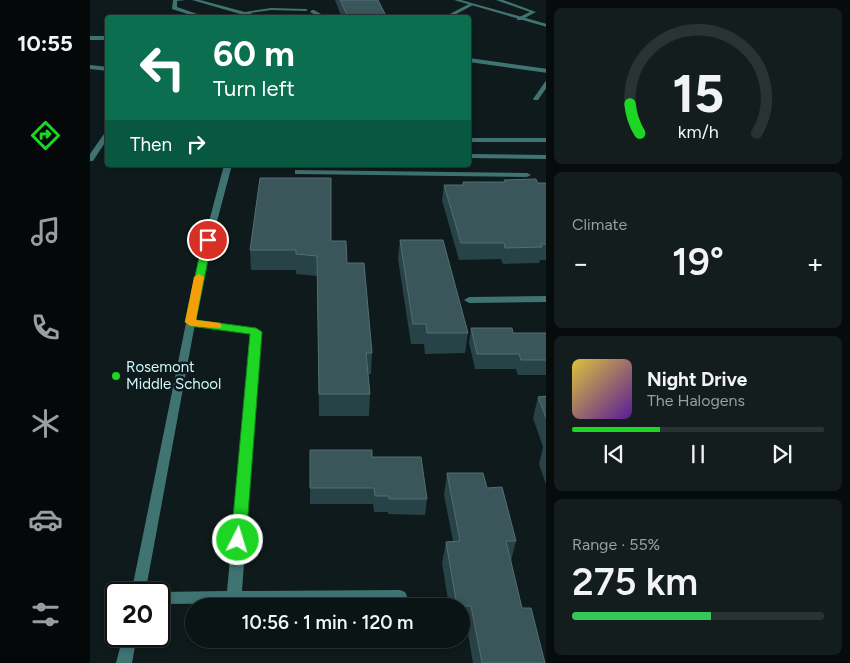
<!DOCTYPE html>
<html lang="en">
<head>
<meta charset="utf-8">
<style>
	body { margin:0; font-family:Figtree,sans-serif; background:#131d1d; color:#f1f3f6; height:100vh; display:flex; flex-direction:column; font-size:19px; white-space:nowrap }
	* { box-sizing:border-box; margin:0 }
	p { font-size:16px; color:#999ea0 }
	.icon { flex:none; width:28px; height:28px; fill:none; stroke:currentColor; stroke-width:2; stroke-linecap:round; stroke-linejoin:round }
	.map { position:relative; flex:1; overflow:hidden }
	.side { display:flex; flex-direction:column; gap:8px; padding:8px; background:#060b0b; width:304px }
	.side>* { flex:none }
	.guide { position:absolute; left:15px; top:15px; width:366px; height:152px; border-radius:5px; box-shadow:0 2px 8px #0003,0 0 0 1px #2a3334; background:#0b6e4f; color:#fff; overflow:hidden }
	.speed { position:absolute; left:15px; top:582px; display:flex; gap:10px; font-size:25px; font-weight:700; text-align:center }
	.speed>* { display:grid; place-content:center; width:65px; height:65px; border-radius:50%; background:#0a1414; box-shadow:0 2px 8px #0003,0 0 0 1px #2a3334; line-height:1 }
	.speed .limit { border:2px solid #111; border-radius:8px; background:#fff; color:#111 }
	.pin { position:absolute; display:grid; place-items:center; width:42px; height:42px; color:#fff; margin:-21px; border:2px solid #fff; border-radius:50%; box-shadow:0 1px 5px #0007 }
	.me { position:absolute; width:55px; margin:-28px; rotate:5deg; stroke-linejoin:round; filter:drop-shadow(0 0 4px #0008) }
	.turn { display:flex; align-items:center; gap:18px; height:105px; padding:0 25px; font-size:22px }
	.turn .icon { width:65px; height:65px; stroke-width:2.5 }
	.turn b { display:block; font-size:35px; line-height:42px }
	.then { display:flex; align-items:center; height:48px; padding:0 25px; background:#0003; gap:10px; font-size:19px }
	.big { font-size:38px; font-weight:600; line-height:1.1 }
	.side .tile { flex:1; display:flex; flex-direction:column; justify-content:center; gap:8px; min-width:0; padding:0 18px; border-radius:8px; background:#131d1d }
	.side .dial { align-items:center; gap:0 }
	.dial svg { height:130px; overflow:visible; fill:none; stroke:#2a3334; stroke-width:7; stroke-linecap:round; text-anchor:middle }
	.dial text { fill:#f1f3f6; stroke:none }
	.song { display:flex; align-items:center; gap:15px }
	.cover { width:60px; height:60px; border-radius:8px; background:linear-gradient(135deg,hsl(50 70% 55%),hsl(270 70% 35%)) }
	.played { height:5px; border-radius:2px; background:linear-gradient(90deg,#1dd624 35%,#2a3334 35%) }
	.keys { display:flex; justify-content:space-around; direction:ltr }
	.heat { display:flex; justify-content:space-between; align-items:center; font-size:28px; direction:ltr }
	.charge { height:8px; border-radius:4px; background:linear-gradient(90deg,#34c759 55%,#2a3334 0) }
	.trip { position:absolute; left:95px; top:598px; width:285px; height:50px; border-radius:25px; background:#0a1414; box-shadow:0 2px 8px #0003,0 0 0 1px #2a3334; font-weight:600; line-height:50px; text-align:center }
	main { display:flex; flex:1; min-height:0 }
	.dock { display:flex; flex-direction:column; width:90px; justify-content:space-around; align-items:center; background:#040808; color:#999ea0 }
	.dock .icon { width:35px; height:35px }
	.dock .on { color:#1dd624 }
	.dock b { font-size:22px; color:#f1f3f6 }
	.map>svg:first-child { display:block }
</style>
</head>
<body>
<main>
<nav class="dock">
<b>10:55</b>
<svg class="icon on" aria-label="directions" viewBox="0 0 24 24"><path d="M12 3l9 9-9 9-9-9zM9 14v-3h6M13 9l2 2-2 2"/></svg>
<svg class="icon" aria-label="music" viewBox="0 0 24 24"><path d="M9 18V5l10-2v13"/><circle cx="6" cy="18" r="3"/><circle cx="16" cy="16" r="3"/></svg>
<svg class="icon" aria-label="phone" viewBox="0 0 24 24"><path d="M5 4h4l2 5-3 2q2 4 5 5l2-3 5 2v4C11 20 4 13 5 4z"/></svg>
<svg class="icon" aria-label="climate" viewBox="0 0 24 24"><path d="M12 3v18M4 7l16 10M4 17L20 7"/></svg>
<svg class="icon" aria-label="car" viewBox="0 0 24 24"><path d="M5 17H2v-5l4-1 3-4h7l3 4 3 1v5h-3M9 17h6M6 11h13"/><circle cx="7" cy="17" r="2"/><circle cx="17" cy="17" r="2"/></svg>
<svg class="icon" aria-label="filters" viewBox="0 0 24 24"><path d="M4 7h16M4 17h16"/><circle cx="9" cy="7" r="2"/><circle cx="15" cy="17" r="2"/></svg>
</nav>
<div class="map">
<svg width="457" height="663" viewBox="0 0 457 663">
	<rect width="100%" height="100%" fill="#0e1a1b"/>
	<g fill="none" stroke-linecap="round" stroke-linejoin="round">
		<path fill="#3f7473" fill-rule="evenodd" d="M83,0h13l-9,1v6l32,11h-9l-28,-9z
			M102,0h8l45,12 26,-4 35,1 2,1 -2,1 -35,-1 -21,3 14,5h-10z
			M406,0h7l33,12 -15,8h-4v-2l13,-6z
			M379,4l4,1 -24,13h-7z
			M222,10h2l14,8h-7l-11,-6z
			M379,58l78,11v4l-78,-11z
			M0,65l18,2v4l-18,-2z
			M457,79v8l-9,13h-4l-1,-1z
			M18,130v8l-15,23h-3v-7l16,-23z
			M205,170l232,3 4,2 -4,2 -229,-3h-3z
			M457,296v6l-78,1 -5,-3 5,-3z
			M100,319l66,10 5,3 -19,259 158,-1 5,2 2,4 -2,4 -5,2 -241,2v-10h-5l5,-2 68,-1 24,-257 -64,-10 -2,-2 2,-2z"/>
		<path fill="#3f7473" fill-rule="evenodd" d="M364,0h7l86,24v3z
			M0,36h18v4h-18z
			M379,138h78v4h-78z
			M379,154l78,1v4l-78,-1z
			M134,165h8l-25,94 -62,335h-14l68,-335z
			M33,636h14l-5,27h-16z"/>
	</g>
	<path fill="#284347" d="M245,0h43l9,18h-45z
		M414,180l34,3h9v77h-7l-1,3 -36,1 -2,-5 -42,1 -17,-60 2,-15h18l1,-3h41z
		M310,240l68,93 -3,20 -40,1 -1,-10h-13l-13,-85z
		M241,241l16,22 25,90 -1,21h-3l2,20 -1,22h-50l-2,-140 -21,-2v-4h-45l-1,-20z
		M381,328l42,5h34v42h-29l-2,-6h-41l-6,-26z
		M457,396v91l-8,-23 4,-17 -10,-29 5,-21z
		M282,457l55,42 -2,16 -37,-1v-2h-14l-1,-8h-63v-16z
		M357,473l40,15 29,53 -5,20 11,47 23,55h-72l-6,-35 -6,-1v-21h-12l-7,-43 4,-21 7,-1 -9,-46z"/>
	<path fill="#3a565a" stroke="#516f73" d="M250,0h38l9,18 -39,-1z
		M170,178h71v63h15l1,22h17l8,90h-6l4,41h-51l-2,-138 -21,-2v-4h-46z
		M446,179l2,4h9v61h-6l1,3 -37,1 -1,-5h-43l-17,-58h20l-1,-3h42l-1,-2z
		M310,240h43l25,93h-41l-1,-9h-13z
		M381,328h41l1,5h34v27h-26l-2,-6h-42z
		M457,396v24l-9,-23z
		M220,450h62v7h49l6,42h-38v-3h-14l-1,-8h-64z
		M357,473h36l4,15 15,-1 14,54h-10l16,67h9l14,55h-63l-11,-57h-14l-11,-64 14,-1z"/>
	<path fill="#1dd624" stroke="#138b17" d="M118,237l4,3 -16,80 60,8 6,4 -16,208 -2,5 -6,2 -5,-2 -2,-5 19,-206 -60,-8 -5,-4 18,-82z"/>
	<path fill="#f59e0b" d="M109,274l5,3 -8,43 24,3 2,3 -2,2 -30,-2 -5,-4 9,-45z"/>
	<circle fill="#1dd624" stroke="#0e1a1b" stroke-width="2" cx="26" cy="376" r="5"/>
	<g text-anchor="middle" stroke-width="5" stroke-linejoin="round" paint-order="stroke">
		<g font-size="15" fill="#cef6f9" stroke="#0e1a1b" text-anchor="start">
			<text x="36" y="372">Rosemont<tspan x="36" dy="17">Middle School</tspan></text>
		</g>
	</g>
</svg>
<div class="speed"><div class="limit">20</div></div>
<div class="pin" style="left:118px;top:240px;background:#d93025"><svg class="icon" aria-label="arrive" viewBox="0 0 24 24"><path d="M6 21V4h12l-3 4 3 4H6"/></svg></div>
<svg class="me" style="left:148px;top:540px" viewBox="-20 -20 40 40"><circle r="17" fill="#1dd624" stroke="#fff" stroke-width="3"/><path d="M0-11L8 9 0 5-8 9z" fill="#fff"/></svg>
<div class="trip">10:56 · 1 min · 120 m</div>
<div class="guide">
<div class="turn"><svg class="icon" aria-label="left" viewBox="0 0 24 24"><path d="M17 20v-9H6M10 6l-5 5 5 5"/></svg><div><b>60 m</b>Turn left</div></div>
<div class="then">Then<svg class="icon" aria-label="right" viewBox="0 0 24 24"><path d="M7 20v-9h11M14 6l5 5-5 5"/></svg></div>
</div>
</div>
<section class="side">
<div class="tile dial"><svg viewBox="0 0 100 80">
<path d="M14 69A42 42 0 1 1 86 69"/>
<path d="M14 69A42 42 0 0 1 8 51" stroke="#1dd624"/>
<text x="50" y="56" font-size="32" font-weight="700">15</text>
<text x="50" y="72" font-size="11">km/h</text>
</svg></div>
<div class="tile"><p>Climate</p>
<div class="heat"><a>−</a><b class="big">19°</b><a>+</a></div>
</div>
<div class="tile">
<div class="song"><i class="cover"></i><div><b>Night Drive</b><p>The Halogens</p></div></div>
<div class="played"></div>
<div class="keys"><svg class="icon" aria-label="previous" viewBox="0 0 24 24"><path d="M18 5L8 12l10 7zM5 5v14"/></svg><svg class="icon" aria-label="pause" viewBox="0 0 24 24"><path d="M8 5v14M16 5v14"/></svg><svg class="icon" aria-label="next" viewBox="0 0 24 24"><path d="M6 5l10 7-10 7zM19 5v14"/></svg></div>
</div>
<div class="tile"><p>Range · 55%</p><b class="big">275 km</b><div class="charge"></div></div>
</section>
</main>
</body>
</html>
